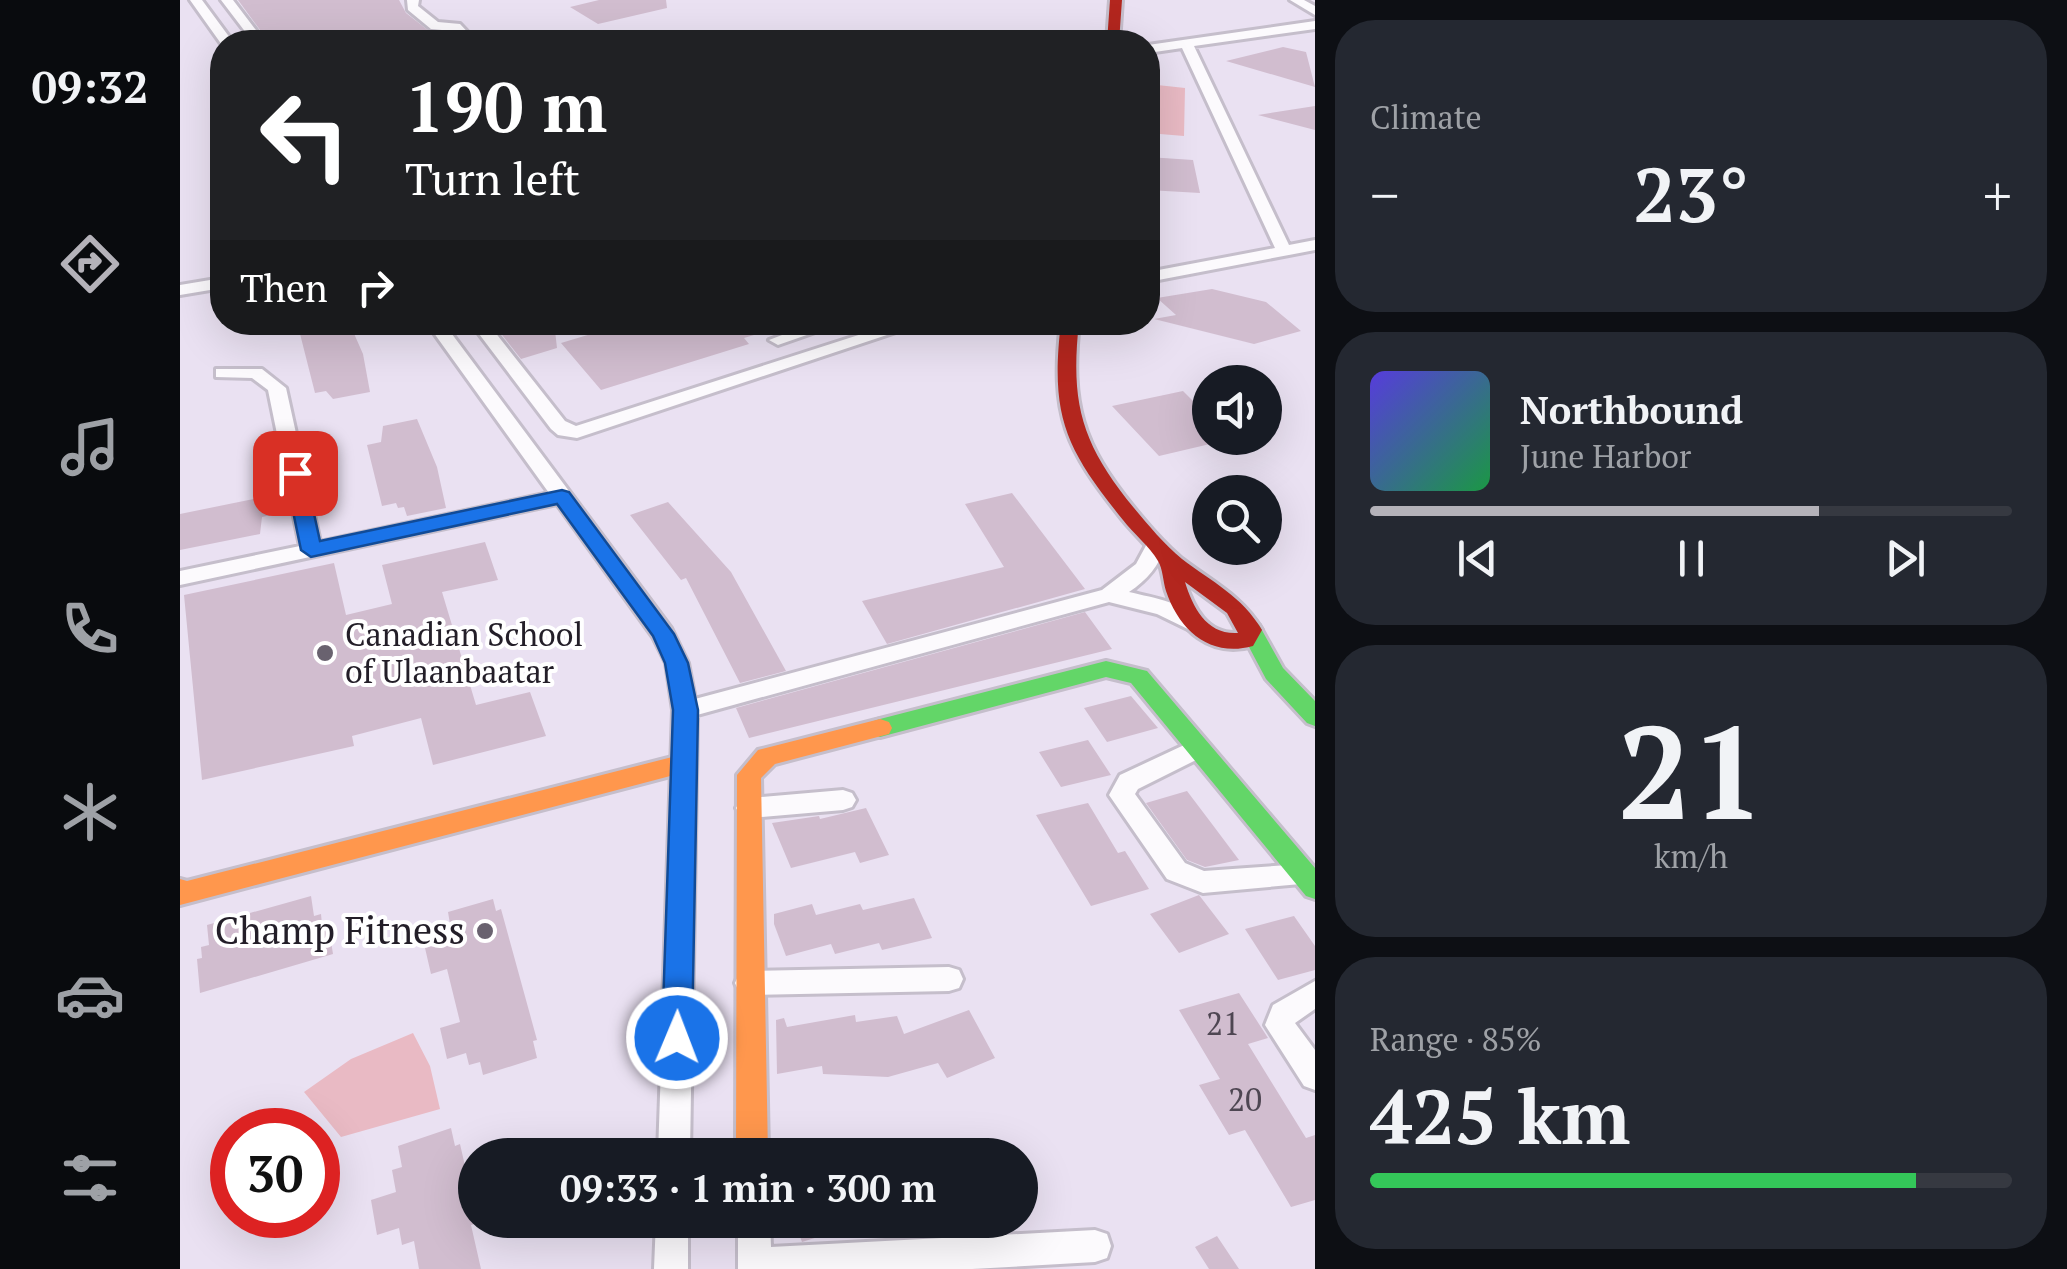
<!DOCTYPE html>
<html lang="en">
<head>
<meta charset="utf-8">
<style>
	body { margin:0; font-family:"PT Serif",serif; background:#242831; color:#f1f3f6; height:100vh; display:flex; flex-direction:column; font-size:38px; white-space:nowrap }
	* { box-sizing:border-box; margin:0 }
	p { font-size:32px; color:#9ea1a6 }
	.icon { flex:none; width:55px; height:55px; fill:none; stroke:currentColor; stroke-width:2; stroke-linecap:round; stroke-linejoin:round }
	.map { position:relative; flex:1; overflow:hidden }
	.panel { display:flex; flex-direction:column; gap:20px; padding:20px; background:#0d0f14; width:752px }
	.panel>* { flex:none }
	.top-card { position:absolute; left:30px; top:30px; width:950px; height:305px; border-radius:40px; box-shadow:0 10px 40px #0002; background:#202124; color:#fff; overflow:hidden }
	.tools { position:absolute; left:1012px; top:365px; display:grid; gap:20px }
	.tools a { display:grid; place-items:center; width:90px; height:90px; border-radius:50%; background:#171b24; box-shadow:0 10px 40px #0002; font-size:50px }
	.speed { position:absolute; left:30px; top:1108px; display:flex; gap:20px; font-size:50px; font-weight:700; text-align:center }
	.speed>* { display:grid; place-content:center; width:130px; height:130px; border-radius:50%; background:#171b24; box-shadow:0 10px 40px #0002; line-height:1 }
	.speed .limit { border:15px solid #d22; background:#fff; color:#111 }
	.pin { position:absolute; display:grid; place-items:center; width:85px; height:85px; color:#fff; margin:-42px; border-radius:20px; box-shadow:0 5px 15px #0006 }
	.me { position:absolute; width:110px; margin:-55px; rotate:1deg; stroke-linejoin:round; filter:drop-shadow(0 0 8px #0008) }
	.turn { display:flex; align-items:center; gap:35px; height:210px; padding:0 30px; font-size:45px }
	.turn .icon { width:130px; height:130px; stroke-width:2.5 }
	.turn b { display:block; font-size:70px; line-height:85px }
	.then { display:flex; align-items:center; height:95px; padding:0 30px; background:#0003; gap:20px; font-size:38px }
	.big { font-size:75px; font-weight:800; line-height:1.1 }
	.panel .card { flex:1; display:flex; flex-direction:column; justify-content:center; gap:15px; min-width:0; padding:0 35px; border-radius:40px; background:#242831 }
	.panel .dial { align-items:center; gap:0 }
	.dial b { font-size:130px; line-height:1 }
	.song { display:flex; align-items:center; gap:30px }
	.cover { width:120px; height:120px; border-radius:15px; background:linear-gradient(135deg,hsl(250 70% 55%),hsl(140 70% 35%)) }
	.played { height:10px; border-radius:5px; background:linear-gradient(90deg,#b4b2b9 70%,#363941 70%) }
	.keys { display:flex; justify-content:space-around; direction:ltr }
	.heat { display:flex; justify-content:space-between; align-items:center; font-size:55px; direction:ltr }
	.charge { height:15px; border-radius:8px; background:linear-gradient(90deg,#34c759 85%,#363941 0) }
	.trip { position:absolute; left:278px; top:1138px; width:580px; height:100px; border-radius:50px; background:#171b24; box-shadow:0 10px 40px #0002; font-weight:800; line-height:100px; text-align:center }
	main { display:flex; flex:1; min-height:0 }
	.tab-bar { display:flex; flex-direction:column; width:180px; justify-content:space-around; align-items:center; background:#090b0e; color:#9ea1a6 }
	.tab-bar .icon { width:70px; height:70px }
	.tab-bar .current { color:#b4b2b9 }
	.tab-bar b { font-size:45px; color:#f1f3f6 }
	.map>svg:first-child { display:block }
</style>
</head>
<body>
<main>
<nav class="tab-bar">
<b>09:32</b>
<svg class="icon current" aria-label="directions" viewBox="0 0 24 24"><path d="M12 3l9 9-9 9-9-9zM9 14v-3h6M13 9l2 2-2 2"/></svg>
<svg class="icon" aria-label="music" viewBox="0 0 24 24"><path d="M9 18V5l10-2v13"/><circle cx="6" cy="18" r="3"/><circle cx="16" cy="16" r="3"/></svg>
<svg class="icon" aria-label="phone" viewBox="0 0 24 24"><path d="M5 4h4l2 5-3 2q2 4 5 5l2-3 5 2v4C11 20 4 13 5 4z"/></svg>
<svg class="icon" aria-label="climate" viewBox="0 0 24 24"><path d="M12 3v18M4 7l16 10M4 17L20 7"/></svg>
<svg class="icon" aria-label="car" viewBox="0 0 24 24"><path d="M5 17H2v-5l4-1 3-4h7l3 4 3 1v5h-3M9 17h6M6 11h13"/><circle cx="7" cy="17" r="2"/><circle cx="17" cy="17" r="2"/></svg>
<svg class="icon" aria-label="filters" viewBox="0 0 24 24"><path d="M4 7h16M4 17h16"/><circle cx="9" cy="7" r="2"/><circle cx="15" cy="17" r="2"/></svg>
</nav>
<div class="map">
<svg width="1135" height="1269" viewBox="0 0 1135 1269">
	<rect width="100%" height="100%" fill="#eae1f2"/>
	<path fill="#e9bac4" d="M968,84l37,4 -1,48 -36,-3z
		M233,1033l17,33 10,43 -99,28 -37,-45 47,-33z"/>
	<path fill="#d1bdcf" d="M58,0h161l7,13 37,29h-174z
		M419,0h67l1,8 -69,16 -28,-17z
		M1103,47l23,5 9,35 -89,-26z
		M1135,106v24l-57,-15z
		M968,157l45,3 7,33 -52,-3z
		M1032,289l54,13 35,29 -47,13 -100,-25 22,-4 -19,-17z
		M117,322h46l1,8 8,-1 11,25 7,38 -37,7 -7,-8 -11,2z
		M312,322h62l3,26 -36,11z
		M451,322h148l1,5 -36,11 5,6 -148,46 -40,-47z
		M1003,391l27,27v26l-51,12 -47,-50z
		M237,419l20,48 9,41 -39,8 -3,-9 -6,1 -2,-5 -14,3 -15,-61 14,-3 2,-16z
		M832,493l73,96 -198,55 -25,-43 142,-34 -39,-63z
		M88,496l3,19 -9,2 -2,17 -80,16v-36z
		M488,502l63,70 55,99 -46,12 -54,-105 -5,2 -51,-65z
		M305,542l13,38 -56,12 34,113 54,-13 16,44 -113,29 -12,-47 -69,18 2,10 -152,34 -18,-185 150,-32 12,52 46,-11 -10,-39z
		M905,612l27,37 -363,89 -13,-30z
		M951,696l27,32 -51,14 -23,-34z
		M908,740l23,35 -50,12 -22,-35z
		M1007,791l25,33 27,36 -34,7 -18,-7 -41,-57z
		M908,803l30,50 7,-2 24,38 -58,17 -55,-91z
		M686,808l23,47 -29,8 -5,-11 -64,16 -19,-45 47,-7 1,3z
		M1019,895l30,39 -50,19 -29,-39z
		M131,896l3,20 7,-2 1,11 6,-2 5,31 -133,39 -3,-34 5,-1 -1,-11 8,-2 -2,-20z
		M734,898l18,40 -50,12 -3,-7 -44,11 -4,-10 -45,12 -12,-32v-10l38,-10 4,11 44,-11 3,6z
		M313,899l3,12 5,-2 36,131 -4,1 4,17 -54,17 -3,-13 -11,3 -3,-12 -19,6 -7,-31 20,-6 -13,-53 -16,5 -6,-26 19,-5 -4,-16 10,-3 -2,-12z
		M1114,916l21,30v24l-37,10 -33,-51z
		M1059,993l29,45 -20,6 58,94 9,-3v65l-24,7 -46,-77 -16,5 -30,-50 21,-6 -41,-69z
		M789,1010l26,48 -48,20 -9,-15 -50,14 -65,-3 -1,-8 -45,8 -1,-54 8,-2 3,9 68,-12 1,7 41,-6 7,18z
		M271,1128l4,18 5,-2 18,79 -7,2 10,44h-62l-5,-28 -12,4 -3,-17 -22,7 -6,-35 25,-8 -4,-22 10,-3 -4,-21z
		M614,1220h124v3l-53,15 -6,-14 -57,18z
		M1037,1236l22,33h-30l-14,-22z"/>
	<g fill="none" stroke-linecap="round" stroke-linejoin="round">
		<g stroke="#c5becb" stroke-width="6">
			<path id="street" d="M10,0h12l31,42 -11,3z
				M41,0h12l32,42h-12z
				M227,0h12l-1,6 20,16 22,2 16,17 -12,1 -11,-11 -22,-2 -23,-19z
				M1110,0h14l11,6v9z
				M1135,21v8l-121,17 95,199 26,-5v10l-167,32v-10l127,-24 -93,-200 -34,5v-8z
				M42,278v10l-42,7v-10z
				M246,322h17l228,306 17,35 7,36 407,-109 34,-26 13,-24 7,-2 10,7c-7,21 -19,35 -37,47 25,6 59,11 76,32l-11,8 -37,-18 -48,-12 -412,113 -7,440h-32l15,-445 -7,-47 -13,-26 -96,-133 -377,81v-14l120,-25 -32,-156 -16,-12 -36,-1v-8h46l24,19 34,154 229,-49z
				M290,322h17l78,99 11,5 323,-104h27l-349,116 -19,-3 -7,-6z
				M636,322h28l-66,23 -9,-5z
				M1017,739l9,2 3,7 -3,7 -68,34 -3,5 50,69 19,8 99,-7 9,3v16l-109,10 -36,-14 -58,-84 11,-20z
				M663,790l9,3 4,7 -4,7 -9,3 -94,8 -9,-3 -4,-7 4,-7 9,-3z
				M769,967l10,3 4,9 -4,9 -10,3 -200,4 -10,-3 -4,-9 4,-9 10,-3z
				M1135,981v28l-20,14 20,27v40l-11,-4 -39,-61 8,-20z
				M476,1220h32v49h-34z
				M558,1220h32l1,27 324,-17 12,4 4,12 -4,12 -12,4 -123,7h-234z"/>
		</g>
		<g stroke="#c5becb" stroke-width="6">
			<path id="fast" d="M1071,622l8,3 24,43 32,33v25l-8,-3 -41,-44 -26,-49z
				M926,661l41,10 168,197v31l-9,-3 -175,-213 -25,-6 -226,60 -9,-3 -3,-6 3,-6 9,-3z"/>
		</g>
		<g stroke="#c5becb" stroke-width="6">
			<path id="slow" d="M700,719l9,3 3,6 -3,6 -114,30 -14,14 7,377h-32l1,-380 21,-25z
				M504,754l9,2 3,7 -3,7 -513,135v-26l7,2z"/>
		</g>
		<g stroke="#c5becb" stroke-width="6">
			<path id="jam" d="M930,0h12l-3,42h-12z
				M881,322h18c-9,83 3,122 55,186 15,18 30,36 48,51 30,23 60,37 80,71l-9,16c-43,12 -74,-16 -87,-55 -3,-9 -3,-22 -8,-30 -8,-14 -25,-28 -35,-41 -58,-72 -73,-104 -62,-198zM1005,582l42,31 11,20c-31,2 -45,-25 -53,-51z"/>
		</g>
		<use href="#street" fill="#fcfafd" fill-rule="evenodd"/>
		<use href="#fast" fill="#63d668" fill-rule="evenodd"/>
		<use href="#slow" fill="#ff974d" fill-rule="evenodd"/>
		<use href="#jam" fill="#b3261e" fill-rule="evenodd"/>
	</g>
	<path fill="#1a73e8" stroke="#114b97" stroke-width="2.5" d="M115,467l10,6 15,68 242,-51 7,2 105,142 14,29 10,47 -6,328 -5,9 -10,4 -11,-4 -4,-9 11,-328 -8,-47 -12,-27 -96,-132 -246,53 -10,-7 -16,-77z"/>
	<g fill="#69626f" stroke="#fff" stroke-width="4">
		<circle cx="145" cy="653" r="10"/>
		<circle cx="305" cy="931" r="10"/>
	</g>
	<g text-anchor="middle" stroke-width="8" stroke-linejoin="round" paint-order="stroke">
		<g font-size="32" fill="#231e28" stroke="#fff" text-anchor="start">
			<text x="165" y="646">Canadian School<tspan x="165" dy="37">of Ulaanbaatar</tspan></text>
		</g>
		<g font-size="32" fill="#4e4652">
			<text x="1043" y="1035">21</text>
			<text x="1065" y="1111">20</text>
		</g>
		<g font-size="38" fill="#231e28" stroke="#fff" text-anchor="end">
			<text x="285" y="944">Champ Fitness</text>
		</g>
	</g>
</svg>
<div class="tools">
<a><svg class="icon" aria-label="sound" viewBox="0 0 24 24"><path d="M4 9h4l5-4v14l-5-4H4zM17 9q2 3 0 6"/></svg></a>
<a><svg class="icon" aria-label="search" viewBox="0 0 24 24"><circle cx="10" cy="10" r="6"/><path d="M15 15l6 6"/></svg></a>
</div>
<div class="speed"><div class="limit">30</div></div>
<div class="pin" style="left:115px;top:473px;background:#d93025"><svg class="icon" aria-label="arrive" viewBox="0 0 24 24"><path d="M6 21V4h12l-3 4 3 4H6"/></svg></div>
<svg class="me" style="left:497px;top:1038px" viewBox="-20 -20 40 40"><circle r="17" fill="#1a73e8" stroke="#fff" stroke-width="3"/><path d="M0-11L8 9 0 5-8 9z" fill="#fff"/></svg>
<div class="trip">09:33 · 1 min · 300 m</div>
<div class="top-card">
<div class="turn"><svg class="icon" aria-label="left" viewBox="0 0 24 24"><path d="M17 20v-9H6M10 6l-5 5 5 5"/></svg><div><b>190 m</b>Turn left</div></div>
<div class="then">Then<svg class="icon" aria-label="right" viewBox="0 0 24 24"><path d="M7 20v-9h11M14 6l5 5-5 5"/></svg></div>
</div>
</div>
<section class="panel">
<div class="card"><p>Climate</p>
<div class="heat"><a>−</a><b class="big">23°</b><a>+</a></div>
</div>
<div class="card">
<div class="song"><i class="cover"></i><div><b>Northbound</b><p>June Harbor</p></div></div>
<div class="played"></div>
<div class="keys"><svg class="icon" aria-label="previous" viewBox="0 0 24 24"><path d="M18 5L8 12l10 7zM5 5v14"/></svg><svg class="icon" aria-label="pause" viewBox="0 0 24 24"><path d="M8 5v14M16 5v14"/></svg><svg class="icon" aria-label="next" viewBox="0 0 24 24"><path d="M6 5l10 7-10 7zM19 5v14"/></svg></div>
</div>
<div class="card dial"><b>21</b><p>km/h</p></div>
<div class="card"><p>Range · 85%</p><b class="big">425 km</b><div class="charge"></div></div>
</section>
</main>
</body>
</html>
